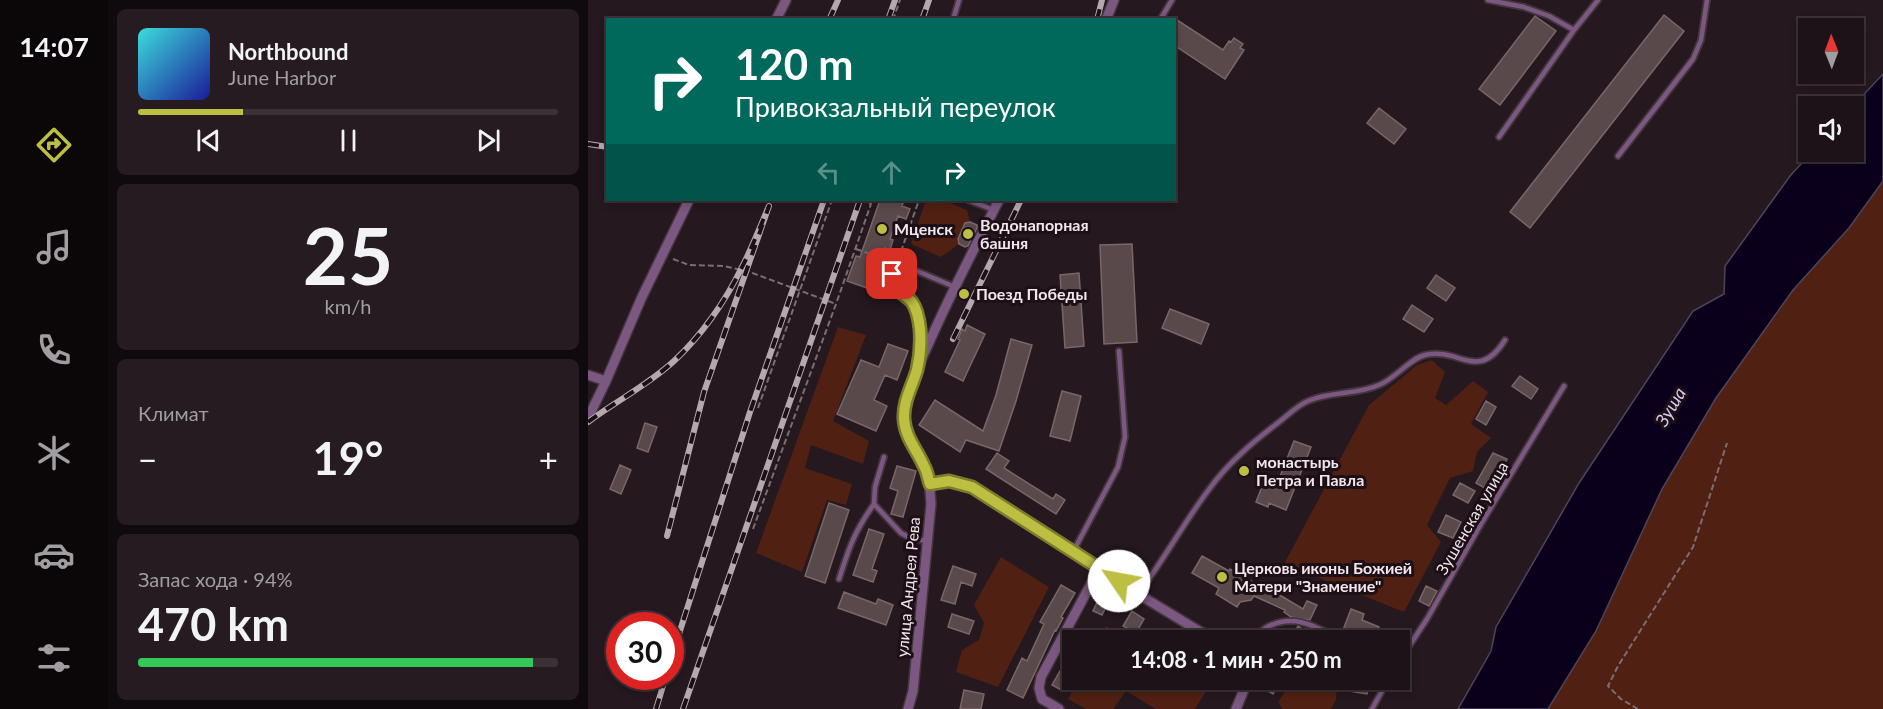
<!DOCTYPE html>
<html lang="ru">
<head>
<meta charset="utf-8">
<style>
	body { margin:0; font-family:Lato,sans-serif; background:#251b20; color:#f1f3f6; height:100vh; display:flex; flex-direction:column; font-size:22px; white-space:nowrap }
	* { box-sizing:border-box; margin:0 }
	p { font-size:20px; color:#a09ea1 }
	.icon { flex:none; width:33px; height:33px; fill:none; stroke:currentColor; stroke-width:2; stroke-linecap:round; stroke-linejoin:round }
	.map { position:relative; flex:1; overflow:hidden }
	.drawer { display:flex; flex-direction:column; gap:9px; padding:9px; background:#0f0a0d; width:480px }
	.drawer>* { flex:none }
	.banner { position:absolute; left:18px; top:18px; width:570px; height:183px; border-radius:0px; box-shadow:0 3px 9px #0003,0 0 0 2px #3a3236; background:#00695c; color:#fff; overflow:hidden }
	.needle { width:39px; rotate:359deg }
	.controls { position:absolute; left:1210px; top:18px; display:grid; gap:12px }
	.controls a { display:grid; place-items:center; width:66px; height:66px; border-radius:0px; background:#1c1217; box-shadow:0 3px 9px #0003,0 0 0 2px #3a3236; font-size:30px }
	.speed { position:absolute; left:18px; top:612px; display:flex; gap:12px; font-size:30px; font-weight:700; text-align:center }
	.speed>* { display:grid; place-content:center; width:78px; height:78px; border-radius:50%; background:#1c1217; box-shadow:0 3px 9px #0003,0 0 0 2px #3a3236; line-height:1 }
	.speed .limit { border:9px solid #d22; background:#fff; color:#111 }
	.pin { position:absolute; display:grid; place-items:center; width:51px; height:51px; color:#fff; margin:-26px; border-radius:12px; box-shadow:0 3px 9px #0006 }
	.me { position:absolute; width:66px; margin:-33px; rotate:303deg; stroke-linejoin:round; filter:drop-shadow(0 0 4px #0008) }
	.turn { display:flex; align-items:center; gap:21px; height:126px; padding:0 30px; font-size:27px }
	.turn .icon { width:78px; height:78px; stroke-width:2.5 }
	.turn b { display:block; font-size:42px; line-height:51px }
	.lanes { display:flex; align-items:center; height:57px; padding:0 30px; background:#0003; justify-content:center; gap:30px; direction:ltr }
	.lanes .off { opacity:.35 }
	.big { font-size:45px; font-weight:700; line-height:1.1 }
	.drawer .widget { flex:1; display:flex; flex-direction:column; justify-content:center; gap:9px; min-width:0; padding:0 21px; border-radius:9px; background:#251b20 }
	.drawer .dial { align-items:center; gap:0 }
	.dial b { font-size:78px; line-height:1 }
	.song { display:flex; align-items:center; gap:18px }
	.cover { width:72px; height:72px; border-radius:9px; background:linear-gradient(135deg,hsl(180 70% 55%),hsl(240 70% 35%)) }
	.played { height:6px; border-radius:3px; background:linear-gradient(90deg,#bdbf43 25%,#3a3236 25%) }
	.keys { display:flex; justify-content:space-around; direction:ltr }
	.heat { display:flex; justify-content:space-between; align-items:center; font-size:33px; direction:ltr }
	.charge { height:9px; border-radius:4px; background:linear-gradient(90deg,#34c759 94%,#3a3236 0) }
	.trip { position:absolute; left:474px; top:630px; width:348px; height:60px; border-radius:0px; background:#1c1217; box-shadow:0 3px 9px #0003,0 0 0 2px #3a3236; font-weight:700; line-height:60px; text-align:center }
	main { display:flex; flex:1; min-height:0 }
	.tabs { display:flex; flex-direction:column; width:108px; justify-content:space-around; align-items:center; background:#0b0709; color:#a09ea1 }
	.tabs .icon { width:42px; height:42px }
	.tabs .current { color:#bdbf43 }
	.tabs b { font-size:27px; color:#f1f3f6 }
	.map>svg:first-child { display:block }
</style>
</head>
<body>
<main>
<nav class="tabs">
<b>14:07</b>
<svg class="icon current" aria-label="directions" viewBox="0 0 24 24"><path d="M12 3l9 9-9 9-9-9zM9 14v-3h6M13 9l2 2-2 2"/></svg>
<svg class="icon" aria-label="music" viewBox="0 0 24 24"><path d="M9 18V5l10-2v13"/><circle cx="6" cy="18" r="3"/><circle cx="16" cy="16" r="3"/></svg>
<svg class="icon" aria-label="phone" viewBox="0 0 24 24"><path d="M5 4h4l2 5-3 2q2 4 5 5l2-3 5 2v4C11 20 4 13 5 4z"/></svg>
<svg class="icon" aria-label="climate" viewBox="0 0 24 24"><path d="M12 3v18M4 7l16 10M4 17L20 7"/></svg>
<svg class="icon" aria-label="car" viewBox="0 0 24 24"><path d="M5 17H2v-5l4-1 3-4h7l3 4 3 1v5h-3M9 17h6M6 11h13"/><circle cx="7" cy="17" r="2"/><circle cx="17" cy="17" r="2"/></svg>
<svg class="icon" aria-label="filters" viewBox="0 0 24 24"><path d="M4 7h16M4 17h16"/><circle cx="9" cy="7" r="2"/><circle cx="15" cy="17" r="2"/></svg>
</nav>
<section class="drawer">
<div class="widget">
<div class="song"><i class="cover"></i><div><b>Northbound</b><p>June Harbor</p></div></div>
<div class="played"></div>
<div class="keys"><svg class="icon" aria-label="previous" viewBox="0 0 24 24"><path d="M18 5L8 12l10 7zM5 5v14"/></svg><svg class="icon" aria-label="pause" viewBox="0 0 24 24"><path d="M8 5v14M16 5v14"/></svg><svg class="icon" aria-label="next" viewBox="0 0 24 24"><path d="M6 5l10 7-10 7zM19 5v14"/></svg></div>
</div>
<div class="widget dial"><b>25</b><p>km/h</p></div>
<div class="widget"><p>Климат</p>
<div class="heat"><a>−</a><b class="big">19°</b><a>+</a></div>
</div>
<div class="widget"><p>Запас хода · 94%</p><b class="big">470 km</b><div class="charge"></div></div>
</section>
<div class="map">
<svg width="1295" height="709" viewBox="0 0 1295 709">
	<rect width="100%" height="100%" fill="#25181f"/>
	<path fill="#502013" d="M1295,181v528h-335l48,-78 66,-142 54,-91 77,-108 56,-62z
		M338,200h17l24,10 3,12 -5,2 -7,15 1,5 -18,13 -30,-13z
		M250,327l28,8 -33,86 36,20 -6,23 -52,-19 -6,23 47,16 -6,21 -19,-5 -25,72 -46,-19z
		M844,360l13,12 -10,26 11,7 27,-24 15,11 -17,32 20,14 -14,14 -4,19 -23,7 -23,47 14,17 -37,70 -120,-48 85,-159 48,-40z
		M413,557l48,30 -51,100 -42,-15 6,-22 17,-10 5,-17 -10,-18z
		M518,626l25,14h-32z
		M490,680h122l10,5 -15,24h-39l-30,-18 -13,18h-27l-18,-10z
		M705,680h44l-1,20 -5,9h-49l-4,-7z"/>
	<path fill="#0a001c" stroke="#4f455a" stroke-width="1.5" d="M1295,74v107l-34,47 -56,62 -77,108 -54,91 -66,142 -48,78h-90l33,-58 5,-24 83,-144 114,-172 31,-17 1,-28 65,-90 22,-24h42l-1,-46z"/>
	<path fill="#5a494b" stroke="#796768" stroke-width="1.5" d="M1076,15l20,16 -154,197 -20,-16z
		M947,16l21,15 -56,74 -21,-16z
		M586,18l49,32 6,-9 2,1 3,-4 9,6 -3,4 4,2 -19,29 -51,-34z
		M791,108l27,21 -12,15 -27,-21z
		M292,200h24l-2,6 8,3 -4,10 -8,-3 -8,23 3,1 -3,10 -5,-2 -15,41 -23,-8 9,-25 4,1z
		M382,222l7,3v3l-9,18 -3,1 -6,-3 -1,-5 7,-16z
		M544,244l5,98 -33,2 -4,-99z
		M491,273l5,73 -19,2 -5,-73z
		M848,275l19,13 -9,13 -19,-13z
		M824,305l21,14 -9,13 -21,-13z
		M582,309l39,15 -8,20 -39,-16z
		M379,325l18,9 -22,47 -18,-9 15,-32 -2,-1 4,-10 3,2z
		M423,339l21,6 -16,56 -17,50 -33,-11 -6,12 -41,-27 16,-25 48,31 13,-36z
		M300,344l20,7 -11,29 -12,-5 -11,25 13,6 -11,25 -39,-17 24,-54 18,7z
		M932,376l18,13 -7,10 -19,-13z
		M474,391l19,5 -11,45 -20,-5z
		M898,401l10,6 -10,18 -10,-6z
		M57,423l12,4 -9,25 -11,-4z
		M706,441l17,6 -25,63 -17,-7 -1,4 -12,-5 7,-18 12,5z
		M409,453l12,8 -5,7 49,31 3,-5 9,6 -9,14 -70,-45z
		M905,453l14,6 -17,32 -14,-8z
		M32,465l11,5 -10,24 -11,-5z
		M309,466l19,5 -13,46 -12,-3 7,-23 -8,-3z
		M872,483l15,8 -7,12 -15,-8z
		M241,503l20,7 -24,73 -20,-7z
		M858,515l15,7 -8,16 -15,-6z
		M281,529l15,5 -12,35 5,2 -4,11 -20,-7z
		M614,556l27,15 1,-2 30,17 23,11 20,12 4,-8 10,4 -7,15 -19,-3 -7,-5 1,-2 -31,-14 -3,4 -11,2 -3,5 -21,-13 3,-6 -27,-15z
		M365,566l23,8 -4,12 -11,-4 -6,22 -14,-4z
		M473,585l14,8 -14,24 2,1 -7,13 -1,-1 -32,68 -16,-8 15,-32 5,3 17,-37 -4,-2z
		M838,586l11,5 -8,15 -10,-5z
		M256,592l32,12 2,-5 15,6 -7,20 -48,-17z
		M513,594l9,5 -8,16 -9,-4z
		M763,609l13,5 -2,6 17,7 -1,2 29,9v2h-46l1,-2 -19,-8z
		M544,611l12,8 -8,14 -13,-7z
		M364,614l22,7 -5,13 -21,-7z
		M710,626l1,1 23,13h-32z
		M494,630l18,10h-25z
		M472,671l11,7 -8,13 -11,-6z
		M677,680l12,6 -4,8 -12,-7z
		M762,680l19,3 -2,11 -19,-3z
		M376,690l20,4 -3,15h-21z"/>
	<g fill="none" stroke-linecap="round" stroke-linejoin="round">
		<g stroke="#42353c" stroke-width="8">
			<path id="lane" d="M900,0l36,7 25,9 25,14 -75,107
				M365,20l6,-20
				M572,20l12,-20
				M986,30l24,-30
				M1030,156l75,-97 8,-19 6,-40
				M380,200l26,10
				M331,355c2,-14 2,-45 -9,-55 -6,-6 -13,-9 -18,-16 -3,-10 3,-15 13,-18l50,21
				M296,457l-9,30 -1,17 27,29 9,5 18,3
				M485,552l45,-85 7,-30 -6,-86
				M251,579c10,-31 15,-47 35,-75
				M550,594c26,-34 46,-72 72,-106 19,-26 43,-46 69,-66 9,-7 19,-17 29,-21 22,-10 49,-6 71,-16 16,-6 30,-26 46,-30 35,-8 53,28 80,-15
				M661,640c6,-4 13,-10 20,-14 28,-13 48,2 73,14
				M812,660l27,-41 54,-95 83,-138
				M784,709l16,-29"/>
		</g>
		<g stroke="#42353c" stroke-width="12">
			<path id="street" d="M188,20l10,-20
				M518,20l8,-20
				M0,375l18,6
				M0,418l18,-37 35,-82 48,-99
				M342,484l19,-3 23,6 166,107 61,37 19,9
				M320,709l5,-18 18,-187c-1,-13 -1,-25 -6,-36 -6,-16 -18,-28 -20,-46 -4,-26 17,-63 27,-86 21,-47 44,-91 67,-136
				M471,709l-17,-10 -3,-11 2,-11 58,-108
				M648,709l12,-29"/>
		</g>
		<path stroke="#7a6e74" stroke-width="2" stroke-dasharray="6 3" stroke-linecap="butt" d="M305,20l7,-20
			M268,249l38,13
			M85,259l16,6 34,1 24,5 89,33
			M310,260l21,-60
			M170,408l74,-208
			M165,529l83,-225 35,-100 -11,-4
			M1050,709l-17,-10 -13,-13 10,-20 75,-119 34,-104"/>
		<use href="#lane" stroke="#7b5781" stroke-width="4.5"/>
		<use href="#street" stroke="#7b5781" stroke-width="9"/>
		<g stroke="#b4a9af" stroke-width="6">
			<path id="rail" d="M241,20l9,-20
				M300,20l7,-20
				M334,20l7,-20
				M509,20l5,-20
				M0,144l20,3
				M365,339l68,-139
				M0,422c28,-21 60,-37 86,-61 27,-25 51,-59 67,-92 11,-21 19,-42 28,-63l-65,186 -37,144
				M82,662l80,-250 74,-212
				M68,709l10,-33
				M95,709l177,-509"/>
		</g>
		<use href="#rail" stroke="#1c0f16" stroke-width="4" stroke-dasharray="11" stroke-linecap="butt"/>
	</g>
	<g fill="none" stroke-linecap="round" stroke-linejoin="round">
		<g stroke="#7b7c2c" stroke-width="15">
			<path id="route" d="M304,274c-4,16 12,18 20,28 5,7 7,18 8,27 1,13 0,28 -3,41 -5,17 -14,31 -13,49 1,18 13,31 20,47 3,5 4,12 6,18l19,-3 23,6 147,94"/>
		</g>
		<use href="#route" stroke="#bdbf43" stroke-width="10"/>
	</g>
	<g fill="#bdbf43" stroke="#1c0f16" stroke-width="2">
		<circle cx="294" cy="229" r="6"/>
		<circle cx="380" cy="234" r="6"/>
		<circle cx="376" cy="294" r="6"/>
		<circle cx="656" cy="471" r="6"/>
		<circle cx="634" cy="577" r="6"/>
	</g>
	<g text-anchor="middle" stroke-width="6" stroke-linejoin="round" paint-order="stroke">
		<g font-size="16" font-weight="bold" fill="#f1e7ec" stroke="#1c0f16" text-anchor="start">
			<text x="392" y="231">Водонапорная<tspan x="392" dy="18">башня</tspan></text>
			<text x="306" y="235">Мценск</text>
			<text x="388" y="300">Поезд Победы</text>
			<text x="668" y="468">монастырь<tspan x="668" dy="18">Петра и Павла</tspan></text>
			<text x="646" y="574">Церковь иконы Божией<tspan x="646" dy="18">Матери "Знамение"</tspan></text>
		</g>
		<g font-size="16" fill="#f1e7ec" stroke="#1c0f16">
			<text transform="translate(884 518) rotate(-60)" y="6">Зушенская улица</text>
			<text transform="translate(320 587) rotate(-85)" y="6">улица Андрея Рева</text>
		</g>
		<g font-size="18" font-style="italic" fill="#d5cbf4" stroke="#1c0f16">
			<text transform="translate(1083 407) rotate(-59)" y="6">Зуша</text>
		</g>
	</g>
</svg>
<div class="controls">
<a><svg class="needle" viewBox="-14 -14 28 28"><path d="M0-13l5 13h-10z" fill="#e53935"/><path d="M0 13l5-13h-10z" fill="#a09ea1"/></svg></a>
<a><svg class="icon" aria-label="sound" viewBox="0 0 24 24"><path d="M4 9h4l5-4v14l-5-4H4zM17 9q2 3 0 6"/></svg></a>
</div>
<div class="speed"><div class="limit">30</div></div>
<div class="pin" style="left:304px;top:274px;background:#d93025"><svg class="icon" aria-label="arrive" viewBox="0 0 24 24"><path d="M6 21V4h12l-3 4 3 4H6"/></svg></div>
<svg class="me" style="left:531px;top:581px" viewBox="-20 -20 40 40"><circle r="19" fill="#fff"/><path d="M0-13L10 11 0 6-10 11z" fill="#bdbf43"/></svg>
<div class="trip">14:08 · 1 мин · 250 m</div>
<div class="banner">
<div class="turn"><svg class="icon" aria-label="right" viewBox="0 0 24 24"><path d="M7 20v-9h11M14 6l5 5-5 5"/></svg><div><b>120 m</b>Привокзальный переулок</div></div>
<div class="lanes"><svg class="icon off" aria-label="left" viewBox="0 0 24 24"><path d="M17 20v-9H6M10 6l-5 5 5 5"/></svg><svg class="icon off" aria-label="ahead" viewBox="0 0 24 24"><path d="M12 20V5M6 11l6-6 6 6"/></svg><svg class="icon" aria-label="right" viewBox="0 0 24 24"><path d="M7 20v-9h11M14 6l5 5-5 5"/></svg></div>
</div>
</div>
</main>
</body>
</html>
